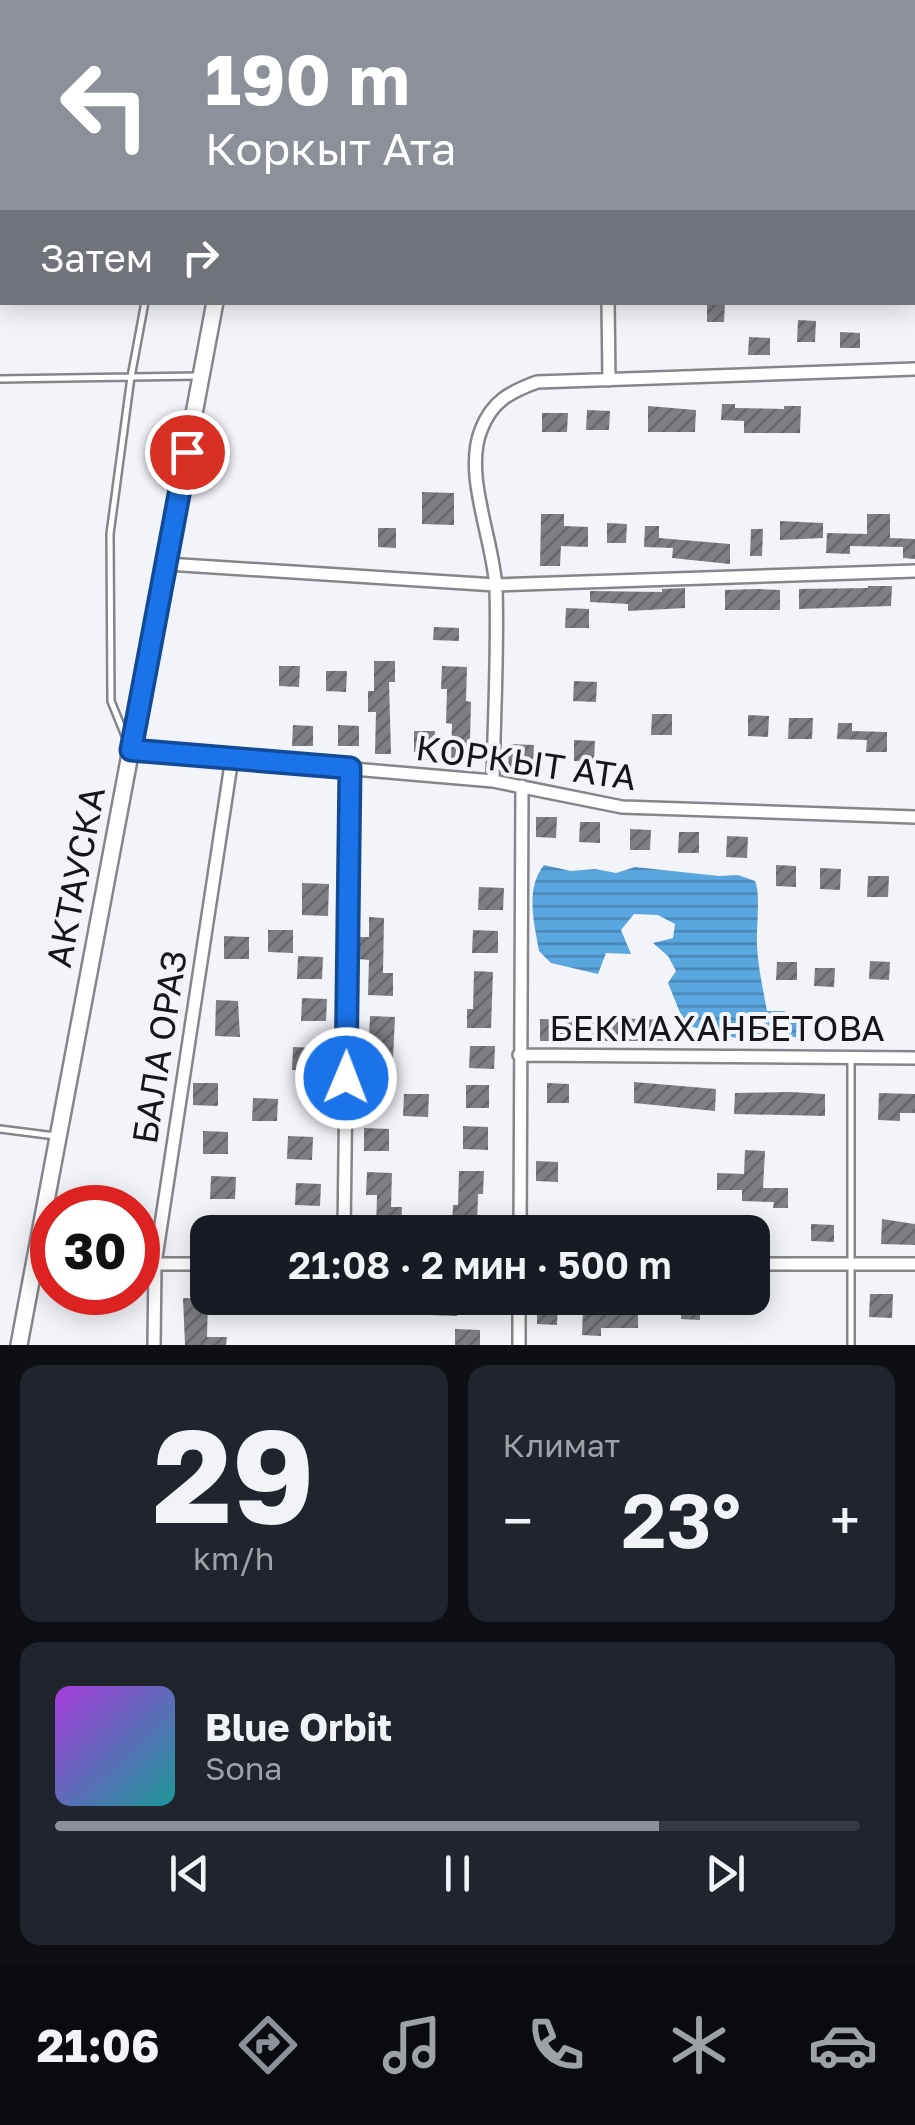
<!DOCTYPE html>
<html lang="ru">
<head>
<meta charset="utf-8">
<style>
	body { margin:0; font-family:"Golos Text",sans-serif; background:#20242c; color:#f1f3f6; height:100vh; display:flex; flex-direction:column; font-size:38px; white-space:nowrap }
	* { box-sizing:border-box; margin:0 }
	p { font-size:32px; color:#9ea1a6 }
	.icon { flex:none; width:55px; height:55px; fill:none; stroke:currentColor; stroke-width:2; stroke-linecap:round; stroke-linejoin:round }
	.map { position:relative; height:1345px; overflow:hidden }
	.drawer { display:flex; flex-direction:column; gap:20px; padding:20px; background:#0d0f14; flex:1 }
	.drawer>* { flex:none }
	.top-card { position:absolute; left:0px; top:0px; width:915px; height:305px; box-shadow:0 5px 25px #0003; background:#8c9099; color:#fff; overflow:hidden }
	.speed { position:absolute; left:30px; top:1185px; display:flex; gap:20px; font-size:50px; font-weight:700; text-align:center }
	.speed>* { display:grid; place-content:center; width:130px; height:130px; border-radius:50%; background:#171b24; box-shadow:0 5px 25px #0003; line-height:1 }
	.speed .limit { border:15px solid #d22; background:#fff; color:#111 }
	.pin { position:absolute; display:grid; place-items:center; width:85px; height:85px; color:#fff; margin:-42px; border:5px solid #fff; border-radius:50%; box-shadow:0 2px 10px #0007 }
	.me { position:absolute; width:110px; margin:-55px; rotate:1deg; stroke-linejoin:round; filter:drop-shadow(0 0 8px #0008) }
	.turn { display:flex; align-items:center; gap:35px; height:210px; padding:0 40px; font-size:45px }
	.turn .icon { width:130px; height:130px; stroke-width:2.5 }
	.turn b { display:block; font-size:70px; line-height:85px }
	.then { display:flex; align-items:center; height:95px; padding:0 40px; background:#0003; gap:20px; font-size:38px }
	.big { font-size:75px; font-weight:600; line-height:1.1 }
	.drawer .tile { flex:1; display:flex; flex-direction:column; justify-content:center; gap:15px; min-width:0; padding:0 35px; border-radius:20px; background:#20242c }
	.drawer .dial { align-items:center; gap:0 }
	.dial b { font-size:130px; line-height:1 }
	.song { display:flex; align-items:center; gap:30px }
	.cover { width:120px; height:120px; border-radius:15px; background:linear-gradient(135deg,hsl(280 70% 55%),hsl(180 70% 35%)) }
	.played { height:10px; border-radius:5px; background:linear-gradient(90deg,#8c9099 75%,#363941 75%) }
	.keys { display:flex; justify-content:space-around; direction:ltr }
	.heat { display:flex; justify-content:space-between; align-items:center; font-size:55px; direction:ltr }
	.drawer .tiles { flex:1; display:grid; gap:20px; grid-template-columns:1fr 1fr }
	.tile:last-child { grid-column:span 2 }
	.trip { position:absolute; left:190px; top:1215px; width:580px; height:100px; border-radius:20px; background:#171b24; box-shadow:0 5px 25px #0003; font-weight:600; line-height:100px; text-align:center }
	.tabs { display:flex; height:160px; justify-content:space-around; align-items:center; background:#090b0e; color:#9ea1a6 }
	.tabs .icon { width:70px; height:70px }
	.tabs .on { color:#8c9099 }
	.tabs b { font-size:45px; color:#f1f3f6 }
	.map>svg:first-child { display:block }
</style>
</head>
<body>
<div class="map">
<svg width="915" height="1345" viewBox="0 0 915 1345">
	<defs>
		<pattern id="water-rules" width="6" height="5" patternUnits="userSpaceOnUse" patternTransform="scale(2.5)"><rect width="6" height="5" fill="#5aa6df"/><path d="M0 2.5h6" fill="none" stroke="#4986b4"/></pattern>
		<pattern id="building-hatch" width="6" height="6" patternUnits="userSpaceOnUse" patternTransform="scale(2.5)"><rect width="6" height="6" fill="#7d7f83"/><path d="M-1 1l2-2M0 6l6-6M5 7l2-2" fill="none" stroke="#65676a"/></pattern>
	</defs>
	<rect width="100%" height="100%" fill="#f3f4fa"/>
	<path fill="url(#water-rules)" d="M544,865l27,6 24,-2 21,4 19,-6 84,9 19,-1 17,6c6,14 1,46 2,65 1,21 6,43 10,65h17l13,7 -1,19 -44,5 -67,-17 -17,-42 8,-12 -8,-15 -15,-13 20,-5 2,-14 -17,-9 -24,-1 -13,16 10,24 -25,-1 -8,21 -47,-11 -12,-12c-5,-29 -14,-62 5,-86z"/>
	<path fill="url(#building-hatch)" d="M707,302h18l-1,20h-17z
		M798,320l18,1 -1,21h-18z
		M840,332l20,1v15h-20z
		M749,337l21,1v17h-22z
		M722,404h13v4l49,1v-3h17l-1,27h-56v-12l-23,-1z
		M648,406l48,4 -1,22h-47z
		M587,410l23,1 -1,19h-23z
		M542,413h26l-1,19h-25z
		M422,492l32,1v32l-32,-1z
		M541,514h23v12l24,1v20l-27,-1 -1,20h-20z
		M867,514h23v24l25,1v20l-12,-1v-11l-53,-1v8l-24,-1 1,-20 40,1z
		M780,521l43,2v15l-43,2z
		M607,523l20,1 -1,19h-19z
		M645,526h14v12l71,6v20l-58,-6 1,-10 -29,-1z
		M378,528h18v20l-18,-1z
		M751,529h12l-1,27h-12z
		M868,586h24l-1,20 -92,3v-20l69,-1z
		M685,588v20l-57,3v-7l-38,-2v-11l72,1v-3z
		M757,589l23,1v20h-55v-20z
		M566,608l23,1v19h-24z
		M434,627l25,1v13l-26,-1z
		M374,661h21v21h-6l2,72h-16l1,-42h-8v-21h6z
		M279,666h21l-1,21 -20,-1z
		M442,666l25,1 -1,34 5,1 -1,37h7l-1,23 -25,-1 1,-37 -6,-1 1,-34h-6z
		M326,671h21l-1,21 -20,-1z
		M574,681l23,1 -1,20 -23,-1z
		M652,714h20v21h-21z
		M748,715l21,1 -1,21 -20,-1z
		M789,718h24l-1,21h-24z
		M838,723h14v8l35,1v20h-21l1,-12 -30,-1z
		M293,725l20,1v20h-21z
		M338,725l21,1v20h-21z
		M414,731h21l-1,21h-20z
		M574,740l21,1 -1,20h-20z
		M509,744l25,1 -1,22h-25z
		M536,817h21l-1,21 -20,-1z
		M580,822h20v21l-21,-1z
		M630,829l21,1 -1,20h-20z
		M679,832h20v21h-21z
		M727,836l21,1 -1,21 -21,-1z
		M776,865l20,1v21l-20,-1z
		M820,868l21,1 -1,21 -20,-1z
		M868,876h21l-1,21h-21z
		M302,883l27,1 -1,32 -26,-1z
		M479,887l25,1 -1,22h-25z
		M369,917l15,1 -1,55h10v23l-25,-1 1,-35 -11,-1 1,-22h10z
		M268,930h25v23l-25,-1z
		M473,930l25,1v22h-26z
		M224,936l25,1v22h-25z
		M298,956l25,1 -1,22h-25z
		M870,961l20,1 -1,18 -20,-1z
		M777,962h20v18h-21z
		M815,968h20l-1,19 -20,-1z
		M474,971l19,1 -2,56h-24v-19h6z
		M302,998l25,1 -1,22h-25z
		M216,1000l22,1 2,36 -25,-1z
		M370,1016l25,1 -3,60h-25z
		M613,1018l54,2 -1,21h-126v-22l73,2z
		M470,1046h25l-1,23 -25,-1z
		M293,1047l25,1 -1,23 -25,-1z
		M634,1082l82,7 -1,22 -81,-8z
		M193,1083h25v23l-25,-1z
		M547,1083l22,1v19h-22z
		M466,1085h23v23h-23z
		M790,1092l35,2v22l-91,-2 1,-21z
		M879,1093l36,1v19h-15v8l-22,-1z
		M404,1094h25l-1,23 -25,-1z
		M253,1098l25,1 -1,22h-25z
		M463,1126l25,1v23l-25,-1z
		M364,1128l25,1v22h-25z
		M203,1131l25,1v22h-25z
		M288,1136l25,1 -1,23 -25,-1z
		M745,1150l20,1 -2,37h25v20h-15l1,-6 -32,-1v-11h-25v-17l27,1z
		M536,1161l22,1v20l-22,-1z
		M459,1171h25l-1,23h-5l-1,35 -25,-1 1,-23h5z
		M367,1172l25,1 -1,34h11l-1,23 -25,-1 1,-34h-11z
		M211,1176l25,1 -1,22h-25z
		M296,1183l25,1 -1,22 -25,-1z
		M882,1219l33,5v21l-34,-1z
		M811,1224l23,1v17l-23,-1z
		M870,1294h23l-1,24 -23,-1z
		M183,1298l25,1 -1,38h20l-1,8h-41z
		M230,1298h62v16l-62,-5z
		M312,1298h178v9l-33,-1v10l-145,-5z
		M537,1298h21l-1,27 -20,-1z
		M682,1298h18v22l-19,-1z
		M638,1306v22h-37v8l-19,-1 1,-28z
		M455,1329l25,1v15h-25z"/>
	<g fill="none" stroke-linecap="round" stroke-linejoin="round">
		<g stroke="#85868b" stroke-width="10">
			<path id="lane" d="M205,2v-2
				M0,379l198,-3
				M128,743l-17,-42 -1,-167 21,-157 14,-75
				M851,1060v285
				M0,1129l55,7"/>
		</g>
		<g stroke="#85868b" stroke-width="16">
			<path id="street" d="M365,0l2,2
				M553,0v2
				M695,0l1,2
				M903,0v2
				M445,2v-2
				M912,63h3
				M912,144l1,15
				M608,302l1,78
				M166,564l330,21 419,-14
				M131,750l362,31 129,26 293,10
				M493,781c1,-64 5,-128 3,-192 -2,-48 -33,-114 -15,-159 11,-29 29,-38 56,-48l378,-13
				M519,1055l396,3
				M344,1232l6,-464
				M520,1232l2,-446
				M155,1264h53
				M752,1264h163
				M154,1345l1,-81 77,-506
				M519,1345v-47"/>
		</g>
		<g stroke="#85868b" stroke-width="20">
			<path id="secondary" d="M270,2l1,-2
				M19,1345l196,-1043"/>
		</g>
		<use href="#lane" stroke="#fff" stroke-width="5"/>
		<use href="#street" stroke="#fff" stroke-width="11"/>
		<use href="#secondary" stroke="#fff" stroke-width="15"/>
	</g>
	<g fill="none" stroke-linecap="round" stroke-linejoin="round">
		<g stroke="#114b97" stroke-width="25">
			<path id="route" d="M187,452l-56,298 219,18 -4,310"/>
		</g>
		<use href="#route" stroke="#1a73e8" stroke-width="18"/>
	</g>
	<g text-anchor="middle" stroke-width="8" stroke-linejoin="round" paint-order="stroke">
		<g font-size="35" fill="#161618" stroke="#f3f4fa">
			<text transform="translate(526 763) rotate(8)" y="12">КОРКЫТ АТА</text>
			<text transform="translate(76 877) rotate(-79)" y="12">АКТАУСКА</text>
			<text x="717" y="1041">БЕКМАХАНБЕТОВА</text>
			<text transform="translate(160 1047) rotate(-81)" y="12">БАЛА ОРАЗ</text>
		</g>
	</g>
</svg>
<div class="speed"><div class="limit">30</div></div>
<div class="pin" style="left:187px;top:452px;background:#d93025"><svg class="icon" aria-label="arrive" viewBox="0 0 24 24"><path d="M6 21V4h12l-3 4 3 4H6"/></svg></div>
<svg class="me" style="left:346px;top:1078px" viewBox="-20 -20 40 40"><circle r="17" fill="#1a73e8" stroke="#fff" stroke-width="3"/><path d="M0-11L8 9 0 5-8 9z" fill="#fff"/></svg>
<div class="trip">21:08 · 2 мин · 500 m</div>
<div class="top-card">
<div class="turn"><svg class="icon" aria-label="left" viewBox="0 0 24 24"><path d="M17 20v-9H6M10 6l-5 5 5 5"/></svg><div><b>190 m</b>Коркыт Ата</div></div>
<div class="then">Затем<svg class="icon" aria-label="right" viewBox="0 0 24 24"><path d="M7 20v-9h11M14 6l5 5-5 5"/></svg></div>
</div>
</div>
<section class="drawer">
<div class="tiles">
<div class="tile dial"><b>29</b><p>km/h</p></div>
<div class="tile"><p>Климат</p>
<div class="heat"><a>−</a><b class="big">23°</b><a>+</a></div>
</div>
<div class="tile">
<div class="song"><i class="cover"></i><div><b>Blue Orbit</b><p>Sona</p></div></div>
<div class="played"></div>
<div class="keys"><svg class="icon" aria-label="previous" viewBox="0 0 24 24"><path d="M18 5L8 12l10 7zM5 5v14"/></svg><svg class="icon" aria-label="pause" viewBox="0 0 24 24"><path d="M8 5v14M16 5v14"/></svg><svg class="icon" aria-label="next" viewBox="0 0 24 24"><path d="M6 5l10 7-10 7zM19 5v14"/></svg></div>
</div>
</div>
</section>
<nav class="tabs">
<b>21:06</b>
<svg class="icon on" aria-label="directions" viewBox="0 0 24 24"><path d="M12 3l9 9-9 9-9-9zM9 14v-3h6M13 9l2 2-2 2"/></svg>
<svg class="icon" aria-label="music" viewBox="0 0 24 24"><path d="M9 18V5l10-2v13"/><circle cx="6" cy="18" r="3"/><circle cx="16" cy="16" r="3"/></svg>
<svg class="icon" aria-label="phone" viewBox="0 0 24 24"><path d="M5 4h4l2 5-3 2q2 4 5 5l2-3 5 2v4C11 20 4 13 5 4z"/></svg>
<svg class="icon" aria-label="climate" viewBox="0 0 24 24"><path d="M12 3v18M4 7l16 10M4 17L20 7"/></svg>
<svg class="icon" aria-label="car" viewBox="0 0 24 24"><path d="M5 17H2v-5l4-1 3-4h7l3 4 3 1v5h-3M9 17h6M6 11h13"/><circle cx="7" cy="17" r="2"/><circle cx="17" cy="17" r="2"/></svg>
</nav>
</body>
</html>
